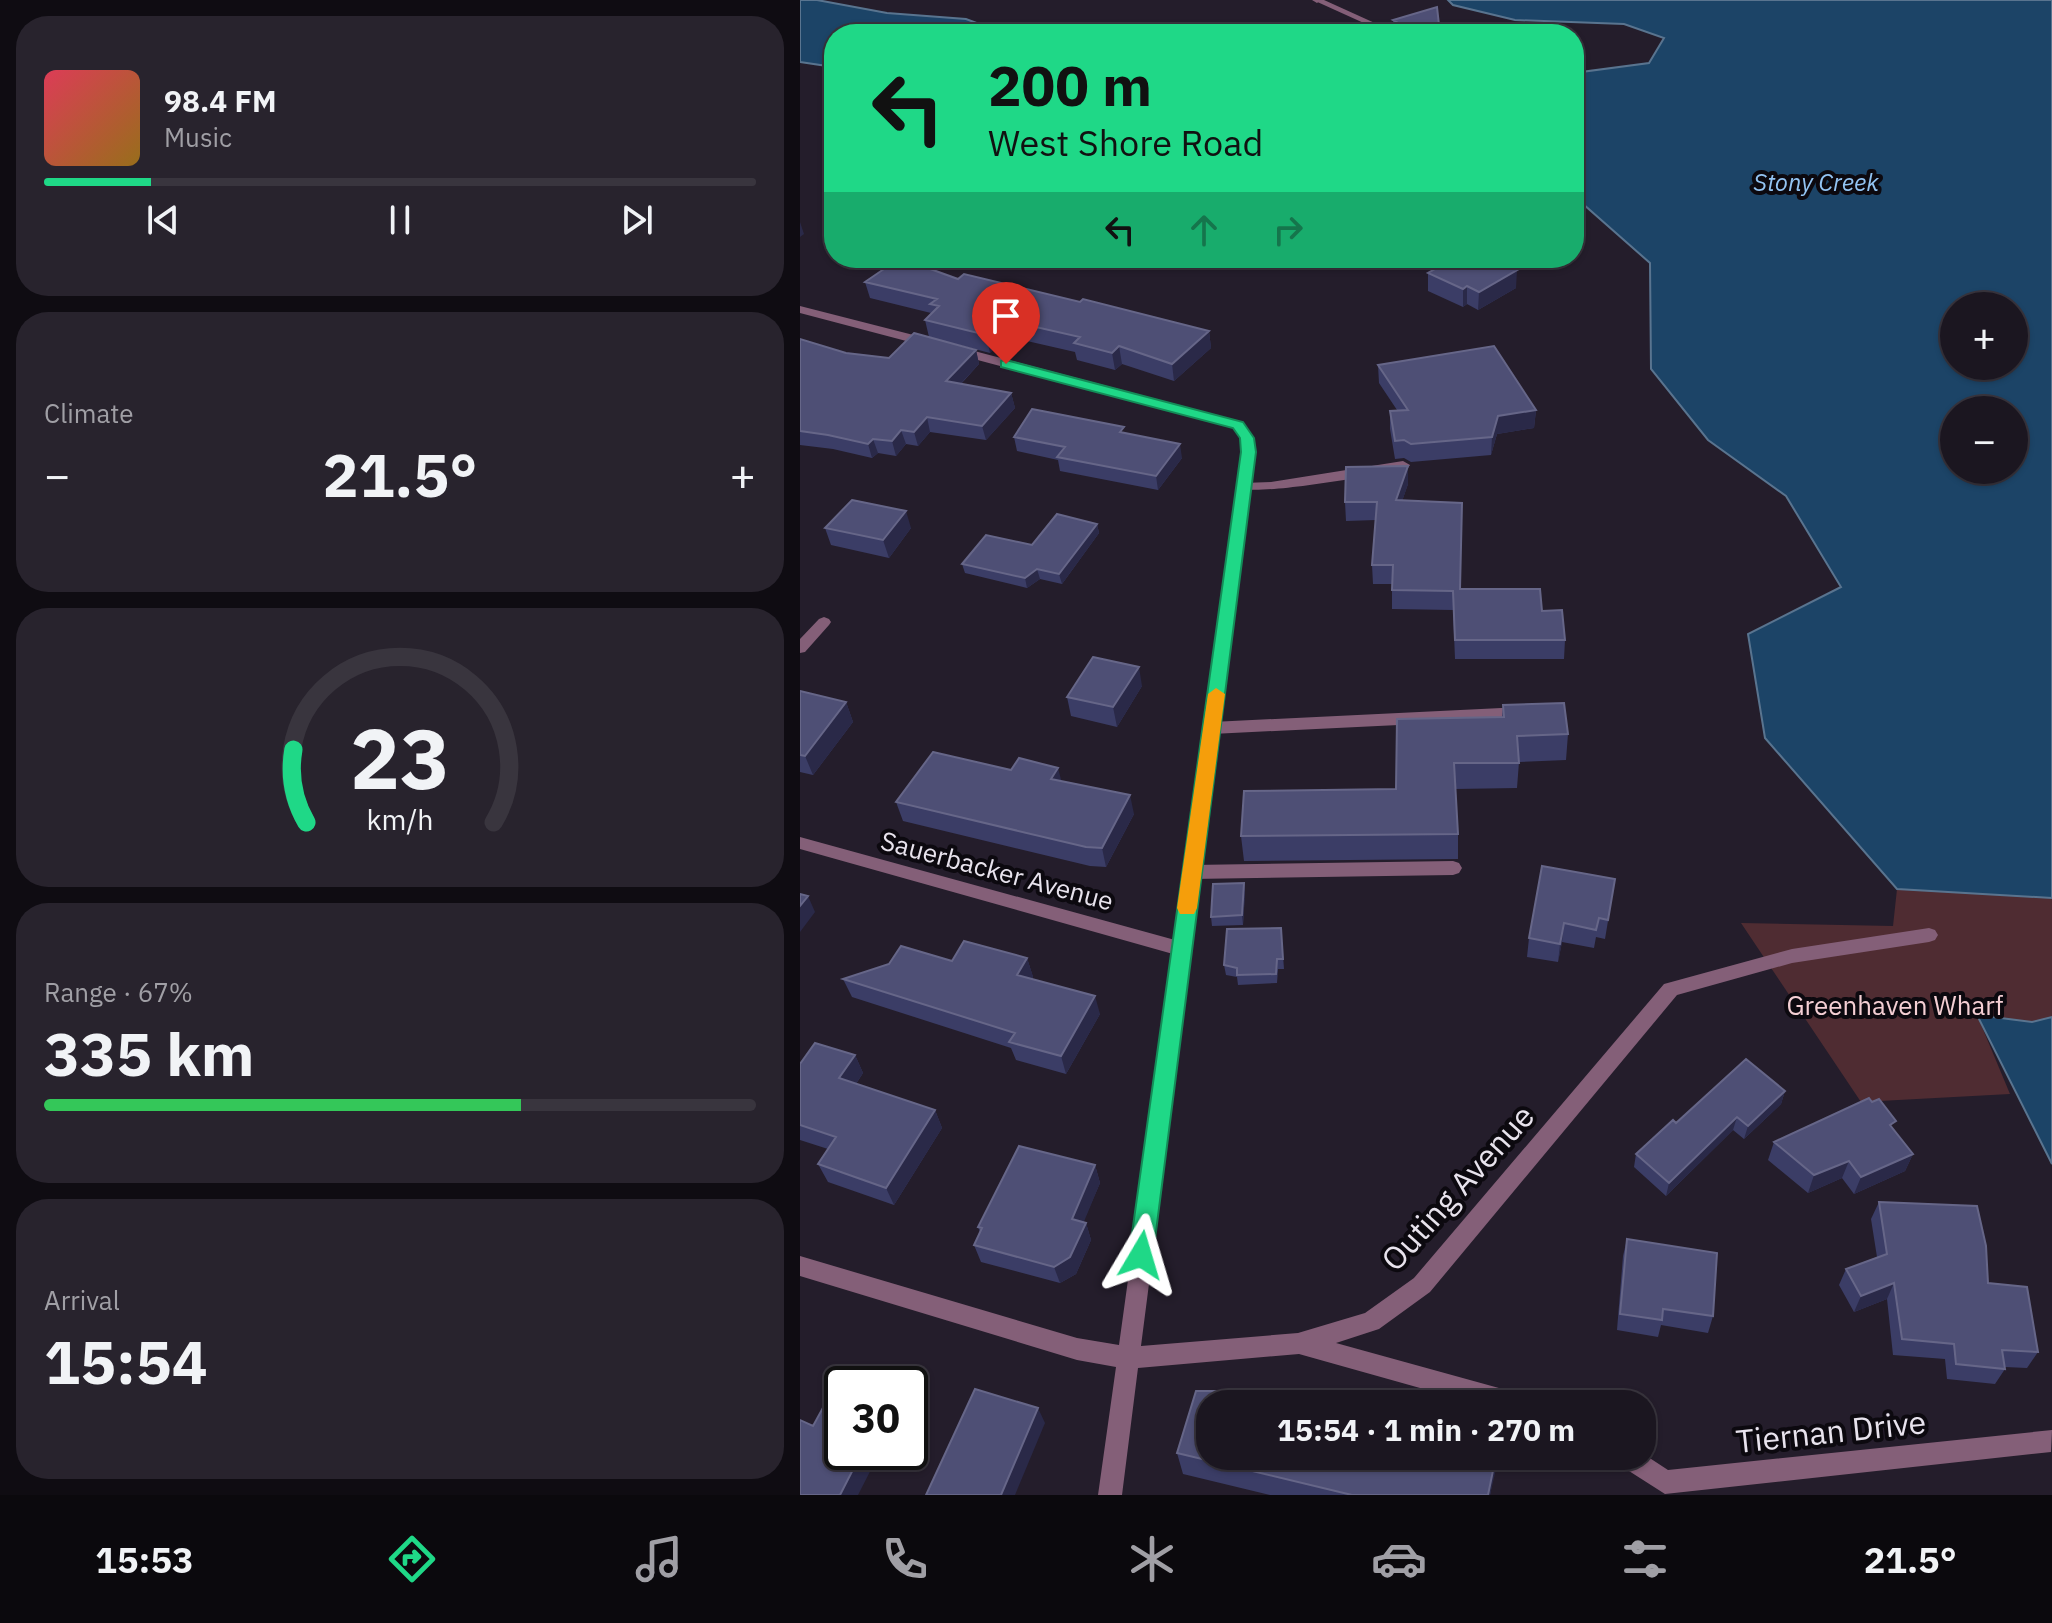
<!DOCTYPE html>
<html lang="en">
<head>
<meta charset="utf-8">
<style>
	body { margin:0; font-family:"IBM Plex Sans",sans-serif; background:#28232d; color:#f1f3f6; height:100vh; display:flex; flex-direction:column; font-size:30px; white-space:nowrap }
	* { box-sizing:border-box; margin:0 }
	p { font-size:26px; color:#a09fa5 }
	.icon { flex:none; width:44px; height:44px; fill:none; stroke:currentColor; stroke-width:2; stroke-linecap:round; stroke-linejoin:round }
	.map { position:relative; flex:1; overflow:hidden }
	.side { display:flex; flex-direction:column; gap:16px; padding:16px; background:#0f0c12; width:800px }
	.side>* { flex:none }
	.banner { position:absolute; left:24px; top:24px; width:760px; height:244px; border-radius:32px; box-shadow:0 2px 6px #0004,0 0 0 2px #39353e; background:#1fd887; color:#111; overflow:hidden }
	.fabs { position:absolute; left:1140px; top:292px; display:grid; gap:16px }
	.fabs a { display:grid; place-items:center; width:88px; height:88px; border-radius:50%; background:#1b1620; box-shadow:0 2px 6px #0004,0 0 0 2px #39353e; font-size:40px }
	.speed { position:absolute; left:24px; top:1366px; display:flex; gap:16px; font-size:40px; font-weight:700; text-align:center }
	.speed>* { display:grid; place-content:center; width:104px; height:104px; border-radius:50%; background:#1b1620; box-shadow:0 2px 6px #0004,0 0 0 2px #39353e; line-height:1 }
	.speed .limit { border:4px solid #111; border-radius:12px; background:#fff; color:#111 }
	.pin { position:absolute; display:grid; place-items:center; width:68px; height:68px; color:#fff; margin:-82px -34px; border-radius:50% 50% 50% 0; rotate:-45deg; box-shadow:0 0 8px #0007 }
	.pin .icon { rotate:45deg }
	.me { position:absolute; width:88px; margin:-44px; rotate:7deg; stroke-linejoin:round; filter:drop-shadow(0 0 6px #0008) }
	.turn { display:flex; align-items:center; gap:28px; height:168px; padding:0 32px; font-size:36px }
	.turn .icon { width:104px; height:104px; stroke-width:2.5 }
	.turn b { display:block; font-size:56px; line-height:68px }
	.lanes { display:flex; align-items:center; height:76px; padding:0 32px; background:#0003; justify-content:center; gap:40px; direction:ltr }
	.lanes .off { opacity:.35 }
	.big { font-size:60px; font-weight:700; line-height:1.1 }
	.side .widget { flex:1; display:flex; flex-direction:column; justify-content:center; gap:12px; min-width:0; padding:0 28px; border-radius:32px; background:#28232d }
	.side .dial { align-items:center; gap:0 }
	.dial svg { height:208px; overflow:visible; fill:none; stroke:#39353e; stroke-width:7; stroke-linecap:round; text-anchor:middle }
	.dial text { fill:#f1f3f6; stroke:none }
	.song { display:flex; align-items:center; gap:24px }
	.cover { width:96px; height:96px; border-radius:12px; background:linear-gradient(135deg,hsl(350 70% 55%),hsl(40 70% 35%)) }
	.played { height:8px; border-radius:4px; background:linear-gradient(90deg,#1fd887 15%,#39353e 15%) }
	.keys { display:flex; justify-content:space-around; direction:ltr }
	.heat { display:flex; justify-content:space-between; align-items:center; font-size:44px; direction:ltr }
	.charge { height:12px; border-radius:6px; background:linear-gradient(90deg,#34c759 67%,#39353e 0) }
	.trip { position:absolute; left:396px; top:1390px; width:460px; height:80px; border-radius:32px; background:#1b1620; box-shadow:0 2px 6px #0004,0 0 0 2px #39353e; font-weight:700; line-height:80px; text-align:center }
	.tabs { display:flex; height:128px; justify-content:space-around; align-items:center; background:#0b090d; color:#a09fa5 }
	.tabs .icon { width:56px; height:56px }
	.tabs .current { color:#1fd887 }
	.tabs b { font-size:36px; color:#f1f3f6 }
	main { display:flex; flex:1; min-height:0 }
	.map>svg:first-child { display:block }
</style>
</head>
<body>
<main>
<section class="side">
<div class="widget">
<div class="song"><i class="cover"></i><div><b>98.4 FM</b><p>Music</p></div></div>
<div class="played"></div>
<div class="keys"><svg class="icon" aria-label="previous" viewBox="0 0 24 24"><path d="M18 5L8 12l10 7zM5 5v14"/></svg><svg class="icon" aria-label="pause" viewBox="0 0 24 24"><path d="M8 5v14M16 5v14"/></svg><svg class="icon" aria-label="next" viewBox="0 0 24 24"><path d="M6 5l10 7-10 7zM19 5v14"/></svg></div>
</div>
<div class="widget"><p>Climate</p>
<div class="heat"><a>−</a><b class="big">21.5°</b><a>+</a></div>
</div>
<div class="widget dial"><svg viewBox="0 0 100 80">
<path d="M14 69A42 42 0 1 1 86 69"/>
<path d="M14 69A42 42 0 0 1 9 41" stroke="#1fd887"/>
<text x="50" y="56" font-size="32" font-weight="700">23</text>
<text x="50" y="72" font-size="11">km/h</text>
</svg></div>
<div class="widget"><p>Range · 67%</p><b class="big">335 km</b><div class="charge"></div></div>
<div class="widget"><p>Arrival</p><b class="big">15:54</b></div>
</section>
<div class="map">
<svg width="1252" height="1495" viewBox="0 0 1252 1495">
	<rect width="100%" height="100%" fill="#241d2b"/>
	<path fill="#4f2c32" d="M1097,889l155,9v119l-19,5 -56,-7 33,79 -149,8 -120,-179 152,3z"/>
	<path fill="#1c4467" stroke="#59748f" stroke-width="2" fill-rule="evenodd" d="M0,0h17l70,13 79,6 40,15h-172v33l-34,-5z
		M648,0h604v898l-155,-9 -132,-151 -17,-104 93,-47 -55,-91 -78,-56 -57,-71 -1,-106 -67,-59 -9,-2v-129l75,-10 15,-25 -40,-14 -109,-4 -62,-15zM1214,306v60h-60v-60zM1154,410h60v60h-60z
		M1177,1015l55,7 20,-5v147z"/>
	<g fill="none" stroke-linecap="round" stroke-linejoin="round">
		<path fill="#845f78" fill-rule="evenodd" d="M513,0h11l75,34h-11z
			M603,461l7,4 -2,3c-25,6 -157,30 -172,19l7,-4 28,-1z
			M24,617l5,2 2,3 -2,3 -24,27 -5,1v-14l19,-20z
			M722,707l8,6 -8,6 -310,15 -8,-6 8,-6z
			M653,861l6,2 3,5 -3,5 -6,2 -261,4 -6,-2 -3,-5 3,-5 6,-2z"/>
		<path fill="#845f78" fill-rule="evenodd" d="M512,0h9l-4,3z
			M0,306l133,34 2,3 -6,4 -129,-34z
			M159,347l284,75 10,16 3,14 -115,894 157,-13 67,-20 49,-35 250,-294 128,-35 137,-21 6,2 3,5 -3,5 -6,2 -137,21 -115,32 -247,297 -51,37 -43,14 181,50 8,3 3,8h-51l-178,-50 -161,14 -16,127h-24l18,-128 -39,-7 -277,-84v-20l277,82 42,7 54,-391 -373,-105v-12l375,103 67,-488 -1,-14 -8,-10 -278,-74v-6z
			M1252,1430l-1,22 -386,42 -47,-30 -4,-8h28v-3l26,17z"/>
	</g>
	<path fill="#3b3d66" d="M593,20l47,14 -47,-6z
		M628,273l88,15 -38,22 -11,-6 -4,3 -35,-16z
		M158,279l122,23 129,29 2,17 -37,33 -52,-17 -7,6 -38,-10 -2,-8 -70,-16 -15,17 -61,-16 -4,-17 6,-7 -61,-15 -5,-16z
		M0,339l46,14 43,5 87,-8 3,14 -18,20 50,9 4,15 -29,32 -56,-8 -12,14 -12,-2 -10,12 -18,-3 -6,5 -39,-9 -33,-4z
		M578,365l158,45 -2,18 -37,6 -6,21 -80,7 -7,-4 -9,1 -5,-30v-18l7,-1 -18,-27z
		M325,433l57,25 -24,32 -98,-19 -2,-11 -41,-9 -3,-14z
		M608,466v18l-6,17 58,88 82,22 23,29 -1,19h-109l-2,-49 -61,-1v-25h-19l-1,-19 4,-45 -30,1 -1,-19z
		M297,524l2,9 -37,51 -22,-5 -13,9 -62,-15 -3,-9 70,-19z
		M25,528h86l-22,30 -58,-13z
		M342,686l-25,41 -46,-11 -4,-19z
		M0,691l46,11 7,20 -40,53 -13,-3z
		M703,705l65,29 -2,26 -47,2 -2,26 -62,1 3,45v25l-214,2 -3,-25 155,-47 106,-72z
		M261,781l73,33 -28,53 -16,-1 -187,-45 -7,-19z
		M815,879l-10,60 -9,-2 -2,11 -32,-6 -4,20 -31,-5 2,-19z
		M444,883l1,9 -2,33 -31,1 -1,-9z
		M481,928l3,41h-6l-1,14 -39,2 -1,-8 -11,-2 -2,-10z
		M227,958l6,19 -1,2 68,35 -34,60 -50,-14 -5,-12 -159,-51 -9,-18 109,-18z
		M55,1055l8,18 -7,11 79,26 7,18 -48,77 -66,-23 -10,-18 10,-15 -28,-9v-76z
		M985,1091l-4,13 -37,35 -11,-9 -67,66 -32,-29 2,-13 40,-31z
		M1093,1129l20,25 -8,17 -51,23 -12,-16 -34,15 -40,-33 6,-18z
		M295,1165l5,18 -17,39 3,1 5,17 -15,34 -16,9 -79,-21 -7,-17 6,-13 -2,-5z
		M1079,1202l109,81 50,69 -11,16 -22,-1v2l-10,15 -48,-5 -2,-20 -52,-4 -6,-56 -33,13 -15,-27 7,-16 31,-12 -6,-38z
		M827,1239l86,77 -5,17 -47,-8 -3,12 -41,-7 6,-74z
		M377,1453l33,3h287l-7,39h-220l-87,-21z"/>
	<path fill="#2a2948" d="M0,222l4,12 -4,3z
		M717,270l-1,18 -38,22 1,-18z
		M667,286v18l-4,3v-18z
		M201,319l4,17 -15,17 -4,-18z
		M409,331l2,17 -37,33 -2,-17z
		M319,346l3,18 -7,6 -3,-17z
		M176,350l3,14 -29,31 -4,-14z
		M211,393l4,15 -29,32 -4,-14z
		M736,410l-2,18 -37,6 -6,21 1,-18 6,-21z
		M127,417l3,15 -12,14 -4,-14z
		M101,430l5,14 -10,12 -4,-15z
		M73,439l5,14 -6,5 -4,-14z
		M380,444l2,14 -24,32 -2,-14z
		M608,466v18l-12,35v-19z
		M106,511l5,17 -22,30 -6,-18z
		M297,524l2,9 -37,51 -3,-10z
		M237,569l3,10 -13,9 -2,-10z
		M339,667l3,19 -25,41 -4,-20z
		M46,702l7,20 -40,53 -8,-19z
		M258,768l5,19 -12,-8z
		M330,795l4,19 -28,53 -4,-19z
		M444,883l1,9 -2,33 -1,-10z
		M8,896l7,16 -15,20v-26z
		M764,923l-2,19 -4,20 2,-18z
		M227,958l6,19 -10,16 -6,-18z
		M295,996l5,18 -34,60 -5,-18z
		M55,1055l8,18 -15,23 -9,-18z
		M985,1091l-4,13 -37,35 4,-13z
		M135,1110l7,18 -48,77 -8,-17z
		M937,1117l-4,13 -67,66 3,-13z
		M1113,1154l-8,17 -51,23 7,-17z
		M1049,1161l-7,17 -34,15 6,-18z
		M295,1165l5,18 -22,53 -6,-17z
		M286,1223l5,17 -15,34 -16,9 -6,-16z
		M1094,1283l-7,16 -33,13 7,-16z
		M238,1408l7,15 -30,72h-14z
		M62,1452h18l-22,43h-18z
		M696,1456h1l-1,13 -6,26h-2z"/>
	<path fill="#4e4f75" stroke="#668" stroke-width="2" d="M637,7l3,27h-94l32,-9 21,4 3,-4 -9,-5z
		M100,258l58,21 6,-5 116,28 3,-3 126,32 -37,33 -53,-18 -7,7 -38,-10 6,-6 -79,-18 -15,16 -61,-15 14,-14 -9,-2 7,-5 -72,-17z
		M655,258h35l27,12 -38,22 -12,-6 -4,3 -35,-16z
		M114,333l62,17 -30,31 65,12 -29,33 -55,-9 -13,15 -13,-2 -9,11 -19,-2 -5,5 -40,-9 -28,-4v-92l46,14 43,5z
		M694,346l42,64 -38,6 -6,21 -81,7 -7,-4 -9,1 -5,-30 18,-1 -30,-45z
		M232,409l92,18 -4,5 60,12 -24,32 -99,-19 8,-10 -51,-10z
		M608,466l-12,34 66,3 -2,86h80l2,22 20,-1 3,30h-110l-2,-49 -61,-1 1,-25h-21l5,-63h-32l1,-35z
		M52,500l54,11 -23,29 -58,-12z
		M257,514l40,10 -38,50 -22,-5 -12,9 -63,-14 24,-29 46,10z
		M293,657l46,10 -26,40 -46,-10z
		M0,691l46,11 -41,54 -5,-1z
		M764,703l4,31 -51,2 2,27h-65l4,71 -217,2 3,-45 152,-2 1,-70 107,-2 -1,-12z
		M133,752l78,18 8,-12 39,10 -7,11 79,16 -28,53 -16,-1 -190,-45z
		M742,866l73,13 -7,41 -9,-2 -3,12 -32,-7 -4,21 -31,-6z
		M444,883l-2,32 -31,2 2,-33z
		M0,894l8,2 -8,10z
		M481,928l2,31h-6l-1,15 -39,1v-7l-13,-3 3,-36z
		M164,941l63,17 -10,17 78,21 -34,60 -52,-14 6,-9 -172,-54 46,-15 12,-18 51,15z
		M15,1043l40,12 -16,23 96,32 -49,78 -68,-24 18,-27 -36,-12v-61z
		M946,1059l39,32 -37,35 -11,-9 -68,66 -33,-29 37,-34 3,3z
		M1069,1098l3,4 7,-3 17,22 -6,4 23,29 -52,23 -12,-16 -35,14 -40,-33z
		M219,1146l76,19 -23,54 14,4 -16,34 -16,10 -80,-22 8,-17 -4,-1z
		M1079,1202l98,4 9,40 2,37 39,4 11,65 -36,-2 3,19 -49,-5 -2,-20 -52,-5 -8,-56 -33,13 -15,-27 41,-15z
		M827,1239l90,14 -4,63 -50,-7 -1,11 -42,-6z
		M64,1377l22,7h-26z
		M36,1384l6,2v66h20l-22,43h-40v-75l13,6z
		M175,1389l63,19 -37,87h-75z
		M396,1391h186l-4,13h-168v52h286l-8,39h-136l-175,-42z"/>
	<path fill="#1fd887" stroke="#148c58" stroke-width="2" d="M206,360l237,62 11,16 2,14 -103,803 -4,8 -8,4 -8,-4 -4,-8 112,-803 -1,-14 -7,-10 -232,-61v-6z"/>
	<path fill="#f59e0b" d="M416,688l9,6 -28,214 -3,6h-14l-3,-6 31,-214z"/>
	<g text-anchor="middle" stroke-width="8" stroke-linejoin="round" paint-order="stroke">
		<g font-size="24" font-style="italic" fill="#93c4f3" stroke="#0c090f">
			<text x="1016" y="191">Stony Creek</text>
		</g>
		<g font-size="26" fill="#e8e3ed" stroke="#0c090f">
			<text transform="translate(197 871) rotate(15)" y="9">Sauerbacker Avenue</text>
		</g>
		<g font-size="26" fill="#f4cfd4" stroke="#0c090f">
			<text x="1095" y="1015">Greenhaven Wharf</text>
		</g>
		<g font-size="32" fill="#e8e3ed" stroke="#0c090f">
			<text transform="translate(658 1188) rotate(-48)" y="11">Outing Avenue</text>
			<text transform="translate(1031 1432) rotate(-6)" y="11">Tiernan Drive</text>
		</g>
	</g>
</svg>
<div class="fabs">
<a>+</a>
<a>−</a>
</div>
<div class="speed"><div class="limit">30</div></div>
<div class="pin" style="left:206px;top:364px;background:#d93025"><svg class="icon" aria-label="arrive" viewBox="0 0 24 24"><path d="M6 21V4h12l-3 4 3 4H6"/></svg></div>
<svg class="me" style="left:341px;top:1255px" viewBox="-20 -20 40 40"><path d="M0-17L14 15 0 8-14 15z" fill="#1fd887" stroke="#fff" stroke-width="4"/></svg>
<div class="trip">15:54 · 1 min · 270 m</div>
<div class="banner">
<div class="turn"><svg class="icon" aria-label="left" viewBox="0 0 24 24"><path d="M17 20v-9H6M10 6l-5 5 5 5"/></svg><div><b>200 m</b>West Shore Road</div></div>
<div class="lanes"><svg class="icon" aria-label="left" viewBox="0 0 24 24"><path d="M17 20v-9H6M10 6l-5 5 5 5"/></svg><svg class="icon off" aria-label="ahead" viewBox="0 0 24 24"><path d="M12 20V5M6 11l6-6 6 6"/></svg><svg class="icon off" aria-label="right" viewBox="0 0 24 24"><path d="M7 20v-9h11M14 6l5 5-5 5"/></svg></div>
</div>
</div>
</main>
<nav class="tabs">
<b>15:53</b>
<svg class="icon current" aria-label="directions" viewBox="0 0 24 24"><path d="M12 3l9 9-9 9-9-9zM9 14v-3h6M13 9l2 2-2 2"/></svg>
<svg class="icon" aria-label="music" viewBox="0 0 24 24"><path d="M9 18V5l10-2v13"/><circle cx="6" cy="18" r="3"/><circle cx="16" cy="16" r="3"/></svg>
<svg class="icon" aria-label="phone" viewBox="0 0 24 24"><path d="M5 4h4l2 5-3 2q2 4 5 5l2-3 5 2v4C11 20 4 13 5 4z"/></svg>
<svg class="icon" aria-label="climate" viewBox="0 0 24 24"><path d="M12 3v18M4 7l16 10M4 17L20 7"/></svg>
<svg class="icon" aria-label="car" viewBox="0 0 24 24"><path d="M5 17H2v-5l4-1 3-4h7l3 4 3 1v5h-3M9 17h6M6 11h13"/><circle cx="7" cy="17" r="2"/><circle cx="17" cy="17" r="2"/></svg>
<svg class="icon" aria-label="filters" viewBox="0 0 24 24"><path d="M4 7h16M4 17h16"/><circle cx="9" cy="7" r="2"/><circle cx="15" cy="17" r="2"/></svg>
<b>21.5°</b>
</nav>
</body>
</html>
